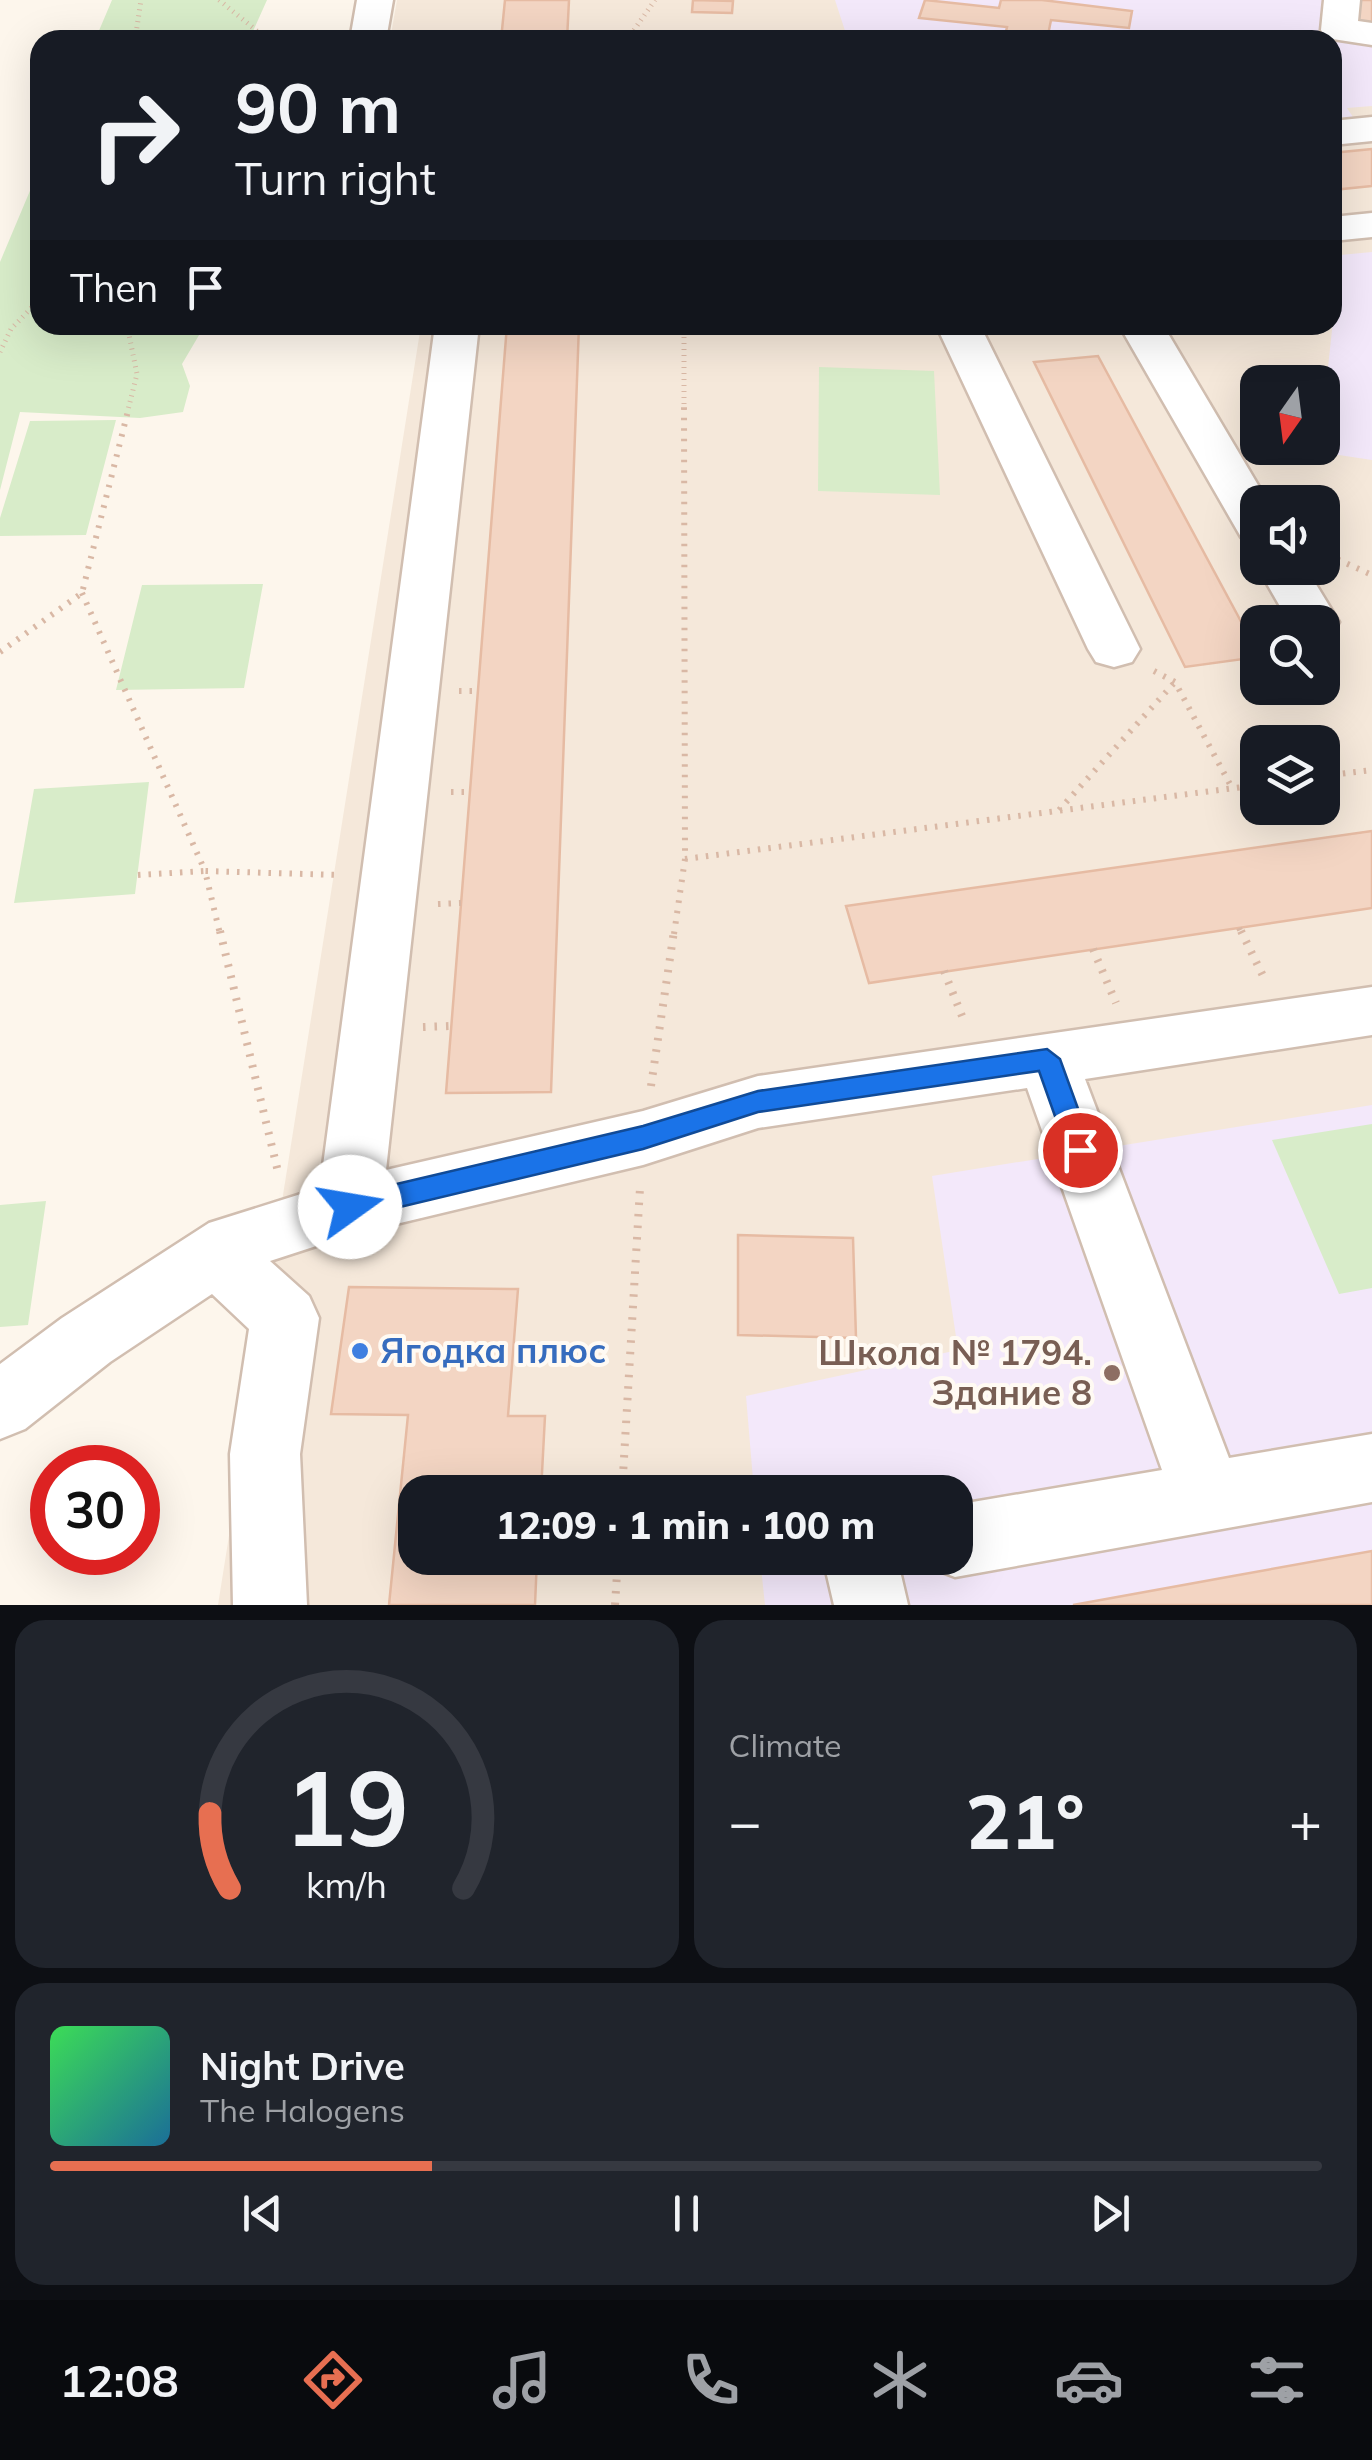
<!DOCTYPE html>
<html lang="en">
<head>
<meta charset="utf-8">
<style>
	body { margin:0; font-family:Mulish,sans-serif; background:#20242c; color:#f1f3f6; height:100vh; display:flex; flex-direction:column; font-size:38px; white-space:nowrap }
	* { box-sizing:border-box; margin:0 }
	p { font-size:32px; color:#9ea1a6 }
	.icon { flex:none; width:55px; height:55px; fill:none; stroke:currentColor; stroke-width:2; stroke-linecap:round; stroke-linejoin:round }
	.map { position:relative; height:1605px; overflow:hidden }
	.side { display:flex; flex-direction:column; gap:15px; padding:15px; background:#0d0f14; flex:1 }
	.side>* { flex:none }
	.hud { position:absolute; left:30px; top:30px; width:1312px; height:305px; border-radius:30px; box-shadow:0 10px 40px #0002; background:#171b24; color:#f1f3f6; overflow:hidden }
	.needle { width:65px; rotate:194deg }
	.controls { position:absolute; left:1240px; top:365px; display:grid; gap:20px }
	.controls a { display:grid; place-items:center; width:100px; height:100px; border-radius:20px; background:#171b24; box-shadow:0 10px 40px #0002; font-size:50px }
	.speed { position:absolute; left:30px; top:1445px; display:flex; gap:20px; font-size:50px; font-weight:700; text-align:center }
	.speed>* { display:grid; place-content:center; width:130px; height:130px; border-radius:50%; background:#171b24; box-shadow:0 10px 40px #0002; line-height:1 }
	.speed .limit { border:15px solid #d22; background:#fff; color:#111 }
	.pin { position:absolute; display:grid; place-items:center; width:85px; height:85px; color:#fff; margin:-42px; border:5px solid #fff; border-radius:50%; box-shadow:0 2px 10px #0007 }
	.me { position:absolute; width:110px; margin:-55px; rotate:77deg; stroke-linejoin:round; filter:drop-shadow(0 0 8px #0008) }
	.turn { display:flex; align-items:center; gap:35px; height:210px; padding:0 40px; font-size:45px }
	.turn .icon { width:130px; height:130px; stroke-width:2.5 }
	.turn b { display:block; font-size:70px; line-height:85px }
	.then { display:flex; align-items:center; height:95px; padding:0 40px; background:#0003; gap:20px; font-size:38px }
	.big { font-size:75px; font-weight:800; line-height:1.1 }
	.side .tile { flex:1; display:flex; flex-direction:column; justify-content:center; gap:15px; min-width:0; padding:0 35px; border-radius:30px; background:#20242c }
	.side .dial { align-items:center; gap:0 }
	.dial svg { height:260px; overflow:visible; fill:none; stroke:#363941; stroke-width:7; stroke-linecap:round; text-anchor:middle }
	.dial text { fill:#f1f3f6; stroke:none }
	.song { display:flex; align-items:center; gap:30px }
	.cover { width:120px; height:120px; border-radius:15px; background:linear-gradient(135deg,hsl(130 70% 55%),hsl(200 70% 35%)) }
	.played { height:10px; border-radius:5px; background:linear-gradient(90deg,#e76f51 30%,#363941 30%) }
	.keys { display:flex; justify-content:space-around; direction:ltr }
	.heat { display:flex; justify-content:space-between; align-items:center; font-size:55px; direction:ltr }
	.side .tiles { flex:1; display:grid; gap:15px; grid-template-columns:1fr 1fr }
	.tile:last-child { grid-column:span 2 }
	.trip { position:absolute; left:398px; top:1475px; width:575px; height:100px; border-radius:30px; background:#171b24; box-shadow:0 10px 40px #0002; font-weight:800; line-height:100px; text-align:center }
	.menu { display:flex; height:160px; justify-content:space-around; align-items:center; background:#090b0e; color:#9ea1a6 }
	.menu .icon { width:70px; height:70px }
	.menu .current { color:#e76f51 }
	.menu b { font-size:45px; color:#f1f3f6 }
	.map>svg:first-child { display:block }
</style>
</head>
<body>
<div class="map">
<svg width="1372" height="1605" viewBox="0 0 1372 1605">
	<rect width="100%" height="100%" fill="#fdf6ec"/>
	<path fill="#f5e8da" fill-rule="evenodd" d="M397,0h975v1605h-1154l203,-1280h911v-285h-942zM1258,382h64v66h-64zM1258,502h64v66h-64zM1258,622h64v66h-64zM1258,742h64v66h-64zM415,1492h540v66h-540z"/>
	<path fill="#f3e8fa" d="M835,0h537v106l-25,2 6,9 -20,2 -1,-79h-484z
		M1372,252v208l-53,-8 21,-197z
		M1372,1105v500h-607l-5,-47h195v-66h-201l-8,-96 212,-46 -26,-174z"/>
	<path fill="#d8ecc9" d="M112,0h155l-18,40h-154z
		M40,167v158h165l-23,39 8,22 -7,26 -43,6 -120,-6 -20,78v-228z
		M819,367l115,4 6,124 -122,-4z
		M116,420l-30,115 -86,1v-18l30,-97z
		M263,584l-19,104 -128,2 26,-105z
		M149,782l-14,112 -121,9 20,-114z
		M1372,1124v164l-33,6 -67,-154z
		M46,1201l-18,124 -28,2v-122z"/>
	<path fill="#f3d5c3" stroke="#e6bba3" stroke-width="2.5" d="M505,0h64l-2,40h-66z
		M693,0l40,1 -1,12 -40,-1z
		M925,0l74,8 2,-8h41l90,11 -3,17 -78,-8 -4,20h-43l3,-13 -88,-9z
		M1352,0h20v27l-22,-2z
		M1372,149v37l-40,4v-37z
		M507,325h72l-28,767 -105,1z
		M1098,356l160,297v4l-73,10 -151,-305z
		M1372,831v77l-503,75 -23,-77z
		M738,1235l115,3 3,100 -118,-3z
		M349,1287l169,2 -10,127h37l-4,76h-126v66h122l-2,47h-146l19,-190 -77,-1z
		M1372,1551v54h-299l160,-29z"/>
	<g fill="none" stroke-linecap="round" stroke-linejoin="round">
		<g stroke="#d1beb0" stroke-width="5">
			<path id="minor" d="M357,0h36l-7,40h-36z
				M1324,0h36l-2,21 14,2v22l-46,-7 -5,-8z
				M1372,117v24l-40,4v-24z
				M1372,213v24l-40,4v-24z
				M435,325h44l-93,845 257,-59 115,-35 614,-89v48l-287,44 144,379 143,-24v68l-417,75 -26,-10 -4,-9h30v-53l207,-35 -135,-382 -269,40 -115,37 -293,70 -80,26 39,35 10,22 -19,136 7,151h-74l-3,-151 19,-125 -37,-35 -102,68 -85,67 -25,10v-75l62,-46 147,-95 111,-35z
				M936,325h44l160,324 -8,13 -18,5 -18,-5 -8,-13z
				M1119,325h44l105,177h-10v40l-17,-5z
				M1258,568h48l33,54 -7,12 -10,3v-15h-33z
				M823,1558h74l11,47h-74z"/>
		</g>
		<path stroke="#d9b8a5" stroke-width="5" stroke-dasharray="1 5" stroke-linecap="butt" d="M219,0l49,40
			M135,40l6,-40
			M627,40l28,-40
			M127,325l10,49 -9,36
			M684,325v85
			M0,352l11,-23 29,-30"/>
		<path stroke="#d9b8a5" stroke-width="6" stroke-dasharray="2.5 8" stroke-linecap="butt" d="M1328,555l44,20
			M82,593l123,278 135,4
			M0,652l82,-59 47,-186
			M1154,671l21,11 57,106
			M459,691h19
			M1322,776l50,-6
			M451,792h19
			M1059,810l116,-128
			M685,859l573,-74
			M138,875l67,-4 15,63
			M438,904l23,-1
			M1239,928l3,6
			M674,934l11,-75 -1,-452"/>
		<path stroke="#d9b8a5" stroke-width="8" stroke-dasharray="2.5 9" stroke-linecap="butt" d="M220,931l59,245
			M1241,931l24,49
			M1093,949l23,54
			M944,971l20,50
			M423,1027l29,-1
			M651,1086l23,-155
			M622,1492l18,-304
			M615,1605l3,-47"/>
		<use href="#minor" fill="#fff" fill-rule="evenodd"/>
	</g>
	<path fill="#1a73e8" stroke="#114b97" stroke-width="2.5" d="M1047,1049l13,10 33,91 -4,8h-19l-3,-8 -28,-79 -281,41 -115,37 -293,70 -10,-4 -4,-8 4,-8 10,-4 293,-69 115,-35z"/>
	<circle fill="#3f7fe0" stroke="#fffaf3" stroke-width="4" cx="360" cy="1351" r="10"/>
	<circle fill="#8d6e63" stroke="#fffaf3" stroke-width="4" cx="1112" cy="1373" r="10"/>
	<g text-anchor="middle" stroke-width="8" stroke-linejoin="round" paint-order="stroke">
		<g font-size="35" font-weight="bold" fill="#366cbe" stroke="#fffaf3" text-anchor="start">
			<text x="380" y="1363">Ягодка плюс</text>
		</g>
		<g font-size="35" font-weight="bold" fill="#785e54" stroke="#fffaf3" text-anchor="end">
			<text x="1092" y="1365">Школа № 1794.<tspan x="1092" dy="40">Здание 8</tspan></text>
		</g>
	</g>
</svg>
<div class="controls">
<a><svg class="needle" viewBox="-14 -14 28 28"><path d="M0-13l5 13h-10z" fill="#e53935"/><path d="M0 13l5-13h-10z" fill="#9ea1a6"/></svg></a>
<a><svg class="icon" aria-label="sound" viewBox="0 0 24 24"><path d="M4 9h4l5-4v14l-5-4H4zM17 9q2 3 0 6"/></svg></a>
<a><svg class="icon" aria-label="search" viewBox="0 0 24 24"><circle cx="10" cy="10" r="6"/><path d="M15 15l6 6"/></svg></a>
<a><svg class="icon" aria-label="layers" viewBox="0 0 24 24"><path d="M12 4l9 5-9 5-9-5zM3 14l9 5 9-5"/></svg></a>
</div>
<div class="speed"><div class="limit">30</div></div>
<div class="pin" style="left:1080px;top:1150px;background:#d93025"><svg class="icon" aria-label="arrive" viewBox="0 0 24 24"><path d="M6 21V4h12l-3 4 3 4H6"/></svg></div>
<svg class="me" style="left:350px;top:1207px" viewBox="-20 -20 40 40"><circle r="19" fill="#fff"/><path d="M0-13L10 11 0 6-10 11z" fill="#1a73e8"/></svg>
<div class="trip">12:09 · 1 min · 100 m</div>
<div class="hud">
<div class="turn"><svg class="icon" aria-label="right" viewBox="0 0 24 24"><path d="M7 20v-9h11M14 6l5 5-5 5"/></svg><div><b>90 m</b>Turn right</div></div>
<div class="then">Then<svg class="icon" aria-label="arrive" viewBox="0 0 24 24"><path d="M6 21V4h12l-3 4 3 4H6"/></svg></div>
</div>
</div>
<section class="side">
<div class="tiles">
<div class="tile dial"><svg viewBox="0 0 100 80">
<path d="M14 69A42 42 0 1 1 86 69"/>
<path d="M14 69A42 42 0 0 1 8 46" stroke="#e76f51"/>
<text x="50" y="56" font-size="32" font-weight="700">19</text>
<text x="50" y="72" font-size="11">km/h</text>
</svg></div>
<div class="tile"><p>Climate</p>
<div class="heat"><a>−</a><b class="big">21°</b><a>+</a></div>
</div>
<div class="tile">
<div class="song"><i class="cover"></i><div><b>Night Drive</b><p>The Halogens</p></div></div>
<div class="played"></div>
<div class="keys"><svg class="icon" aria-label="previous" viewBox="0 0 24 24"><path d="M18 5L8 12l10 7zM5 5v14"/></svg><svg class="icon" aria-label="pause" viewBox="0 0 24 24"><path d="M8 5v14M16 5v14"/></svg><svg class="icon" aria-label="next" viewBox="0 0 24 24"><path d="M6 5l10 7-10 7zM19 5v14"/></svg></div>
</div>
</div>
</section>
<nav class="menu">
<b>12:08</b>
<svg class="icon current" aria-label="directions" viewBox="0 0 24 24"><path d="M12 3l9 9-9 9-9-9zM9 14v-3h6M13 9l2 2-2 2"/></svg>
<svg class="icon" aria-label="music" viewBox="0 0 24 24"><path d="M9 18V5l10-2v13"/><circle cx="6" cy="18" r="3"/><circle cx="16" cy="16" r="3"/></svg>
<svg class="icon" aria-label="phone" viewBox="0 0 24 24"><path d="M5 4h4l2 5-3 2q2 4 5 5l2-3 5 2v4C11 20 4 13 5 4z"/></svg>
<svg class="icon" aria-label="climate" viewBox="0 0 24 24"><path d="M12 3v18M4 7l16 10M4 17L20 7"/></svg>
<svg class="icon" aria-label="car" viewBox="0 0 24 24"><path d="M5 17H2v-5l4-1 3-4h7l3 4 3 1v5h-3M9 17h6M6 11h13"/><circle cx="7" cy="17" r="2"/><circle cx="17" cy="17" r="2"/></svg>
<svg class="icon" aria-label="filters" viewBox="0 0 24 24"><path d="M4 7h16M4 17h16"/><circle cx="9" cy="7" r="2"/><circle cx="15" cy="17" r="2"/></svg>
</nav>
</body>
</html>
